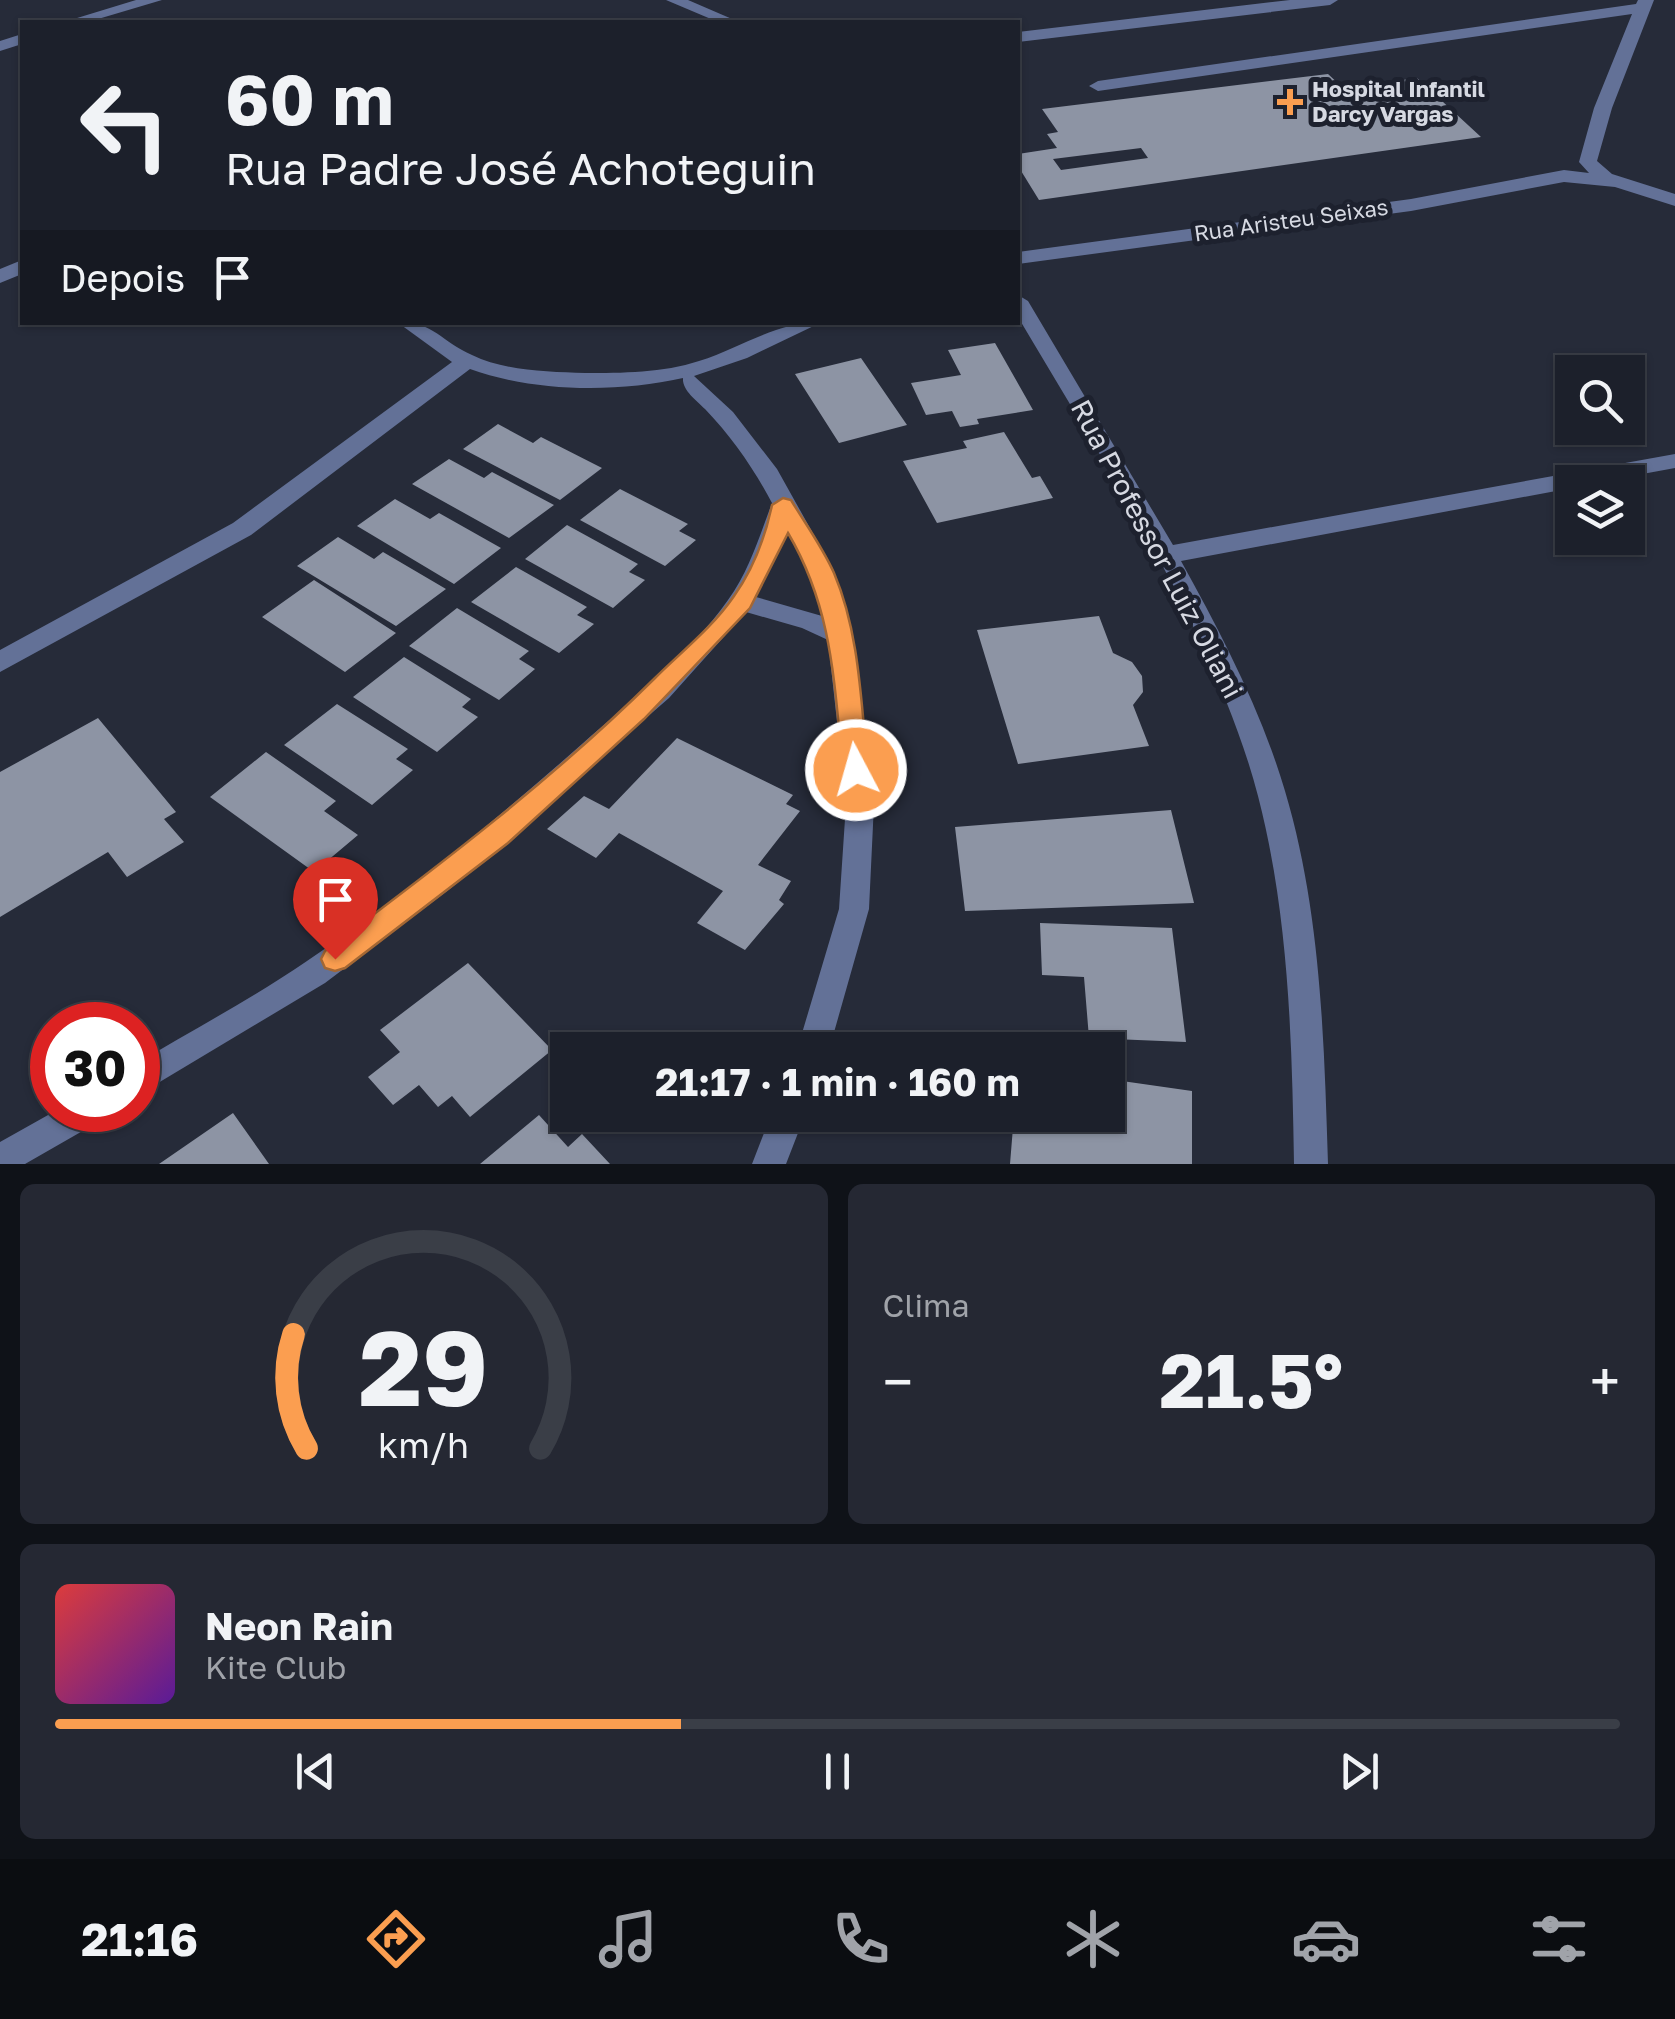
<!DOCTYPE html>
<html lang="pt">
<head>
<meta charset="utf-8">
<style>
	body { margin:0; font-family:"Golos Text",sans-serif; background:#252833; color:#f1f3f6; height:100vh; display:flex; flex-direction:column; font-size:38px; white-space:nowrap }
	* { box-sizing:border-box; margin:0 }
	p { font-size:32px; color:#a0a3a9 }
	.icon { flex:none; width:55px; height:55px; fill:none; stroke:currentColor; stroke-width:2; stroke-linecap:round; stroke-linejoin:round }
	.map { position:relative; height:1164px; overflow:hidden }
	.panel { display:flex; flex-direction:column; gap:20px; padding:20px; background:#0f1218; flex:1 }
	.panel>* { flex:none }
	.top-card { position:absolute; left:20px; top:20px; width:1000px; height:305px; border-radius:0px; box-shadow:0 2px 8px #0004,0 0 0 2px #3a3e47; background:#1c202b; color:#f1f3f6; overflow:hidden }
	.buttons { position:absolute; left:1555px; top:355px; display:grid; gap:20px }
	.buttons a { display:grid; place-items:center; width:90px; height:90px; border-radius:0px; background:#1c202b; box-shadow:0 2px 8px #0004,0 0 0 2px #3a3e47; font-size:50px }
	.speed { position:absolute; left:30px; top:1002px; display:flex; gap:20px; font-size:50px; font-weight:700; text-align:center }
	.speed>* { display:grid; place-content:center; width:130px; height:130px; border-radius:50%; background:#1c202b; box-shadow:0 2px 8px #0004,0 0 0 2px #3a3e47; line-height:1 }
	.speed .limit { border:15px solid #d22; background:#fff; color:#111 }
	.pin { position:absolute; display:grid; place-items:center; width:85px; height:85px; color:#fff; margin:-102px -42px; border-radius:50% 50% 50% 0; rotate:-45deg; box-shadow:0 0 10px #0007 }
	.pin .icon { rotate:45deg }
	.me { position:absolute; width:110px; margin:-55px; rotate:354deg; stroke-linejoin:round; filter:drop-shadow(0 0 8px #0008) }
	.turn { display:flex; align-items:center; gap:35px; height:210px; padding:0 40px; font-size:45px }
	.turn .icon { width:130px; height:130px; stroke-width:2.5 }
	.turn b { display:block; font-size:70px; line-height:85px }
	.then { display:flex; align-items:center; height:95px; padding:0 40px; background:#0003; gap:20px; font-size:38px }
	.big { font-size:75px; font-weight:700; line-height:1.1 }
	.panel .card { flex:1; display:flex; flex-direction:column; justify-content:center; gap:15px; min-width:0; padding:0 35px; border-radius:15px; background:#252833 }
	.panel .dial { align-items:center; gap:0 }
	.dial svg { height:260px; overflow:visible; fill:none; stroke:#3a3e47; stroke-width:7; stroke-linecap:round; text-anchor:middle }
	.dial text { fill:#f1f3f6; stroke:none }
	.song { display:flex; align-items:center; gap:30px }
	.cover { width:120px; height:120px; border-radius:15px; background:linear-gradient(135deg,hsl(0 70% 55%),hsl(270 70% 35%)) }
	.played { height:10px; border-radius:5px; background:linear-gradient(90deg,#fb9e50 40%,#3a3e47 40%) }
	.keys { display:flex; justify-content:space-around; direction:ltr }
	.heat { display:flex; justify-content:space-between; align-items:center; font-size:55px; direction:ltr }
	.panel .tiles { flex:1; display:grid; gap:20px; grid-template-columns:1fr 1fr }
	.card:last-child { grid-column:span 2 }
	.trip { position:absolute; left:550px; top:1032px; width:575px; height:100px; border-radius:0px; background:#1c202b; box-shadow:0 2px 8px #0004,0 0 0 2px #3a3e47; font-weight:700; line-height:100px; text-align:center }
	.tab-bar { display:flex; height:160px; justify-content:space-around; align-items:center; background:#0b0d11; color:#a0a3a9 }
	.tab-bar .icon { width:70px; height:70px }
	.tab-bar .active { color:#fb9e50 }
	.tab-bar b { font-size:45px; color:#f1f3f6 }
	.map>svg:first-child { display:block }
</style>
</head>
<body>
<div class="map">
<svg width="1675" height="1164" viewBox="0 0 1675 1164">
	<rect width="100%" height="100%" fill="#262b39"/>
	<path fill="#8d94a4" fill-rule="evenodd" d="M1328,74l15,14 74,-10 64,59 -442,63 -21,-34v-12l39,-6 -10,-14 11,-2 -16,-23zM1141,148l7,10 -87,12 -8,-11z
		M995,343l38,67 -56,9 2,5 -19,3 -8,-16 -26,4 -15,-32 50,-8 -13,-25z
		M861,358l46,67 -68,18 -44,-69z
		M498,424l35,19 8,-6 61,31 -42,32 -97,-51z
		M1004,432l28,46 8,-2 13,22 -116,25 -34,-62 64,-13 -4,-7z
		M449,459l35,19 8,-6 62,33 -45,33 -97,-54z
		M620,489l68,35 -9,7 17,9 -31,26 -85,-46z
		M395,499l35,20 9,-6 62,35 -47,36 -97,-58z
		M567,525l71,39 -9,8 16,8 -32,28 -88,-49z
		M338,537l36,22 9,-7 63,37 -50,37 -99,-60z
		M516,567l71,40 -10,8 17,9 -35,29 -88,-51z
		M314,580l82,53 -51,39 -83,-55z
		M457,608l72,43 -10,8 16,10 -36,31 -90,-54z
		M1099,616l14,37 19,9 10,14 1,16 -10,13 16,41 -131,18 -41,-134z
		M404,657l67,42 -9,8 16,10 -41,35 -84,-55z
		M337,704l71,45 -12,10 17,11 -41,35 -88,-60z
		M98,718l78,94 -12,7 20,23 -57,35 -19,-25 -108,65v-145z
		M677,738l116,57 -7,9 14,7 -42,54 33,16 -12,19 5,4 -39,46 -48,-27 26,-32 -104,-58 -23,25 -49,-29 37,-33 25,13z
		M266,752l70,49 -12,10 34,24 -44,37 -104,-75z
		M1171,810l23,93 -229,8 -10,-84z
		M1040,923l132,5 14,114 -97,-4 -5,-61 -42,-2z
		M468,963l84,87 -82,67 -18,-21 -14,11 -19,-22 -26,20 -25,-28 32,-25 -20,-22z
		M1108,1079l84,12v73h-182l4,-49h94z
		M233,1113l36,51h-110z
		M539,1115l29,32 14,-13 28,30h-130z"/>
	<g fill="none" stroke-linecap="round" stroke-linejoin="round">
		<path fill="#637197" fill-rule="evenodd" d="M136,0h26l-74,22h-24z
			M666,0h22l51,22h-21z
			M1290,0h48l-8,5 -312,37v-10z
			M1638,0h16l-42,108 -15,53 15,13 63,20v12l-60,-19 -51,-5 -153,29 -393,53v-12l393,-53 153,-29 25,3 -10,-11 15,-54 38,-94 -534,77 -9,-5 9,-5 538,-77z
			M22,34v10l-22,7v-10z
			M22,260v14l-22,9v-14z
			M1018,295l10,6 145,244 502,-91v14l-76,14h-27v6l-391,73c41,74 80,149 104,230 36,121 39,248 43,373h-34c-2,-123 -5,-248 -36,-368 -42,-161 -155,-335 -240,-479z
			M397,322c38,0 43,19 75,33 33,16 76,17 113,18 37,0 78,0 114,-12 44,-14 76,-39 123,-39l-75,36 -53,18 39,36 44,57 57,102 19,64 21,169 -5,105 -40,141h-32l42,-141 7,-105 -18,-164 -26,-12 -56,-16 -77,86 -218,190 -126,95 -187,112v-32c56,-34 115,-65 169,-102 97,-65 188,-140 275,-217 51,-45 107,-89 146,-144 22,-31 31,-63 44,-97 -18,-34 -40,-66 -67,-94 -9,-9 -23,-19 -22,-31 -67,15 -149,14 -213,-9l-219,166 -251,137v-22l233,-127 219,-161zM787,531l23,40 12,45 -66,-19z
			M57,1110h48l-5,11 -75,43h-25v-22z
			M771,1115h34l-19,49h-34z"/>
	</g>
	<path fill="#fb9e50" stroke="#a36734" stroke-width="2.5" d="M783,498l8,2c14,23 32,48 43,73 26,61 27,132 34,197l-3,7h-18l-4,-7c-9,-86 -10,-161 -55,-237l-38,75 -106,111 -136,124 -163,125 -10,3 -10,-3 -4,-9 4,-8c115,-86 228,-172 330,-273 26,-26 58,-51 79,-82 20,-28 31,-58 38,-91z"/>
	<path fill="#fb9e50" stroke="#1d212e" stroke-width="4" d="M1285 87h10v10h10v10h-10v10h-10v-10h-10v-10h10z"/>
	<g text-anchor="middle" stroke-width="10" stroke-linejoin="round" paint-order="stroke">
		<g font-size="22" font-weight="bold" fill="#d6d9e2" stroke="#1d212e" text-anchor="start">
			<text x="1312" y="97">Hospital Infantil<tspan x="1312" dy="25">Darcy Vargas</tspan></text>
		</g>
		<g font-size="22" fill="#d6d9e2" stroke="#1d212e">
			<text transform="translate(1291 220) rotate(-8)" y="8">Rua Aristeu Seixas</text>
		</g>
		<g font-size="28" fill="#d6d9e2" stroke="#1d212e">
			<text transform="translate(1157 549) rotate(62)" y="10">Rua Professor Luiz Oliani</text>
		</g>
	</g>
</svg>
<div class="buttons">
<a><svg class="icon" aria-label="search" viewBox="0 0 24 24"><circle cx="10" cy="10" r="6"/><path d="M15 15l6 6"/></svg></a>
<a><svg class="icon" aria-label="layers" viewBox="0 0 24 24"><path d="M12 4l9 5-9 5-9-5zM3 14l9 5 9-5"/></svg></a>
</div>
<div class="speed"><div class="limit">30</div></div>
<div class="pin" style="left:335px;top:959px;background:#d93025"><svg class="icon" aria-label="arrive" viewBox="0 0 24 24"><path d="M6 21V4h12l-3 4 3 4H6"/></svg></div>
<svg class="me" style="left:856px;top:770px" viewBox="-20 -20 40 40"><circle r="17" fill="#fb9e50" stroke="#fff" stroke-width="3"/><path d="M0-11L8 9 0 5-8 9z" fill="#fff"/></svg>
<div class="trip">21:17 · 1 min · 160 m</div>
<div class="top-card">
<div class="turn"><svg class="icon" aria-label="left" viewBox="0 0 24 24"><path d="M17 20v-9H6M10 6l-5 5 5 5"/></svg><div><b>60 m</b>Rua Padre José Achoteguin</div></div>
<div class="then">Depois<svg class="icon" aria-label="arrive" viewBox="0 0 24 24"><path d="M6 21V4h12l-3 4 3 4H6"/></svg></div>
</div>
</div>
<section class="panel">
<div class="tiles">
<div class="card dial"><svg viewBox="0 0 100 80">
<path d="M14 69A42 42 0 1 1 86 69"/>
<path d="M14 69A42 42 0 0 1 10 34" stroke="#fb9e50"/>
<text x="50" y="56" font-size="32" font-weight="700">29</text>
<text x="50" y="72" font-size="11">km/h</text>
</svg></div>
<div class="card"><p>Clima</p>
<div class="heat"><a>−</a><b class="big">21.5°</b><a>+</a></div>
</div>
<div class="card">
<div class="song"><i class="cover"></i><div><b>Neon Rain</b><p>Kite Club</p></div></div>
<div class="played"></div>
<div class="keys"><svg class="icon" aria-label="previous" viewBox="0 0 24 24"><path d="M18 5L8 12l10 7zM5 5v14"/></svg><svg class="icon" aria-label="pause" viewBox="0 0 24 24"><path d="M8 5v14M16 5v14"/></svg><svg class="icon" aria-label="next" viewBox="0 0 24 24"><path d="M6 5l10 7-10 7zM19 5v14"/></svg></div>
</div>
</div>
</section>
<nav class="tab-bar">
<b>21:16</b>
<svg class="icon active" aria-label="directions" viewBox="0 0 24 24"><path d="M12 3l9 9-9 9-9-9zM9 14v-3h6M13 9l2 2-2 2"/></svg>
<svg class="icon" aria-label="music" viewBox="0 0 24 24"><path d="M9 18V5l10-2v13"/><circle cx="6" cy="18" r="3"/><circle cx="16" cy="16" r="3"/></svg>
<svg class="icon" aria-label="phone" viewBox="0 0 24 24"><path d="M5 4h4l2 5-3 2q2 4 5 5l2-3 5 2v4C11 20 4 13 5 4z"/></svg>
<svg class="icon" aria-label="climate" viewBox="0 0 24 24"><path d="M12 3v18M4 7l16 10M4 17L20 7"/></svg>
<svg class="icon" aria-label="car" viewBox="0 0 24 24"><path d="M5 17H2v-5l4-1 3-4h7l3 4 3 1v5h-3M9 17h6M6 11h13"/><circle cx="7" cy="17" r="2"/><circle cx="17" cy="17" r="2"/></svg>
<svg class="icon" aria-label="filters" viewBox="0 0 24 24"><path d="M4 7h16M4 17h16"/><circle cx="9" cy="7" r="2"/><circle cx="15" cy="17" r="2"/></svg>
</nav>
</body>
</html>
